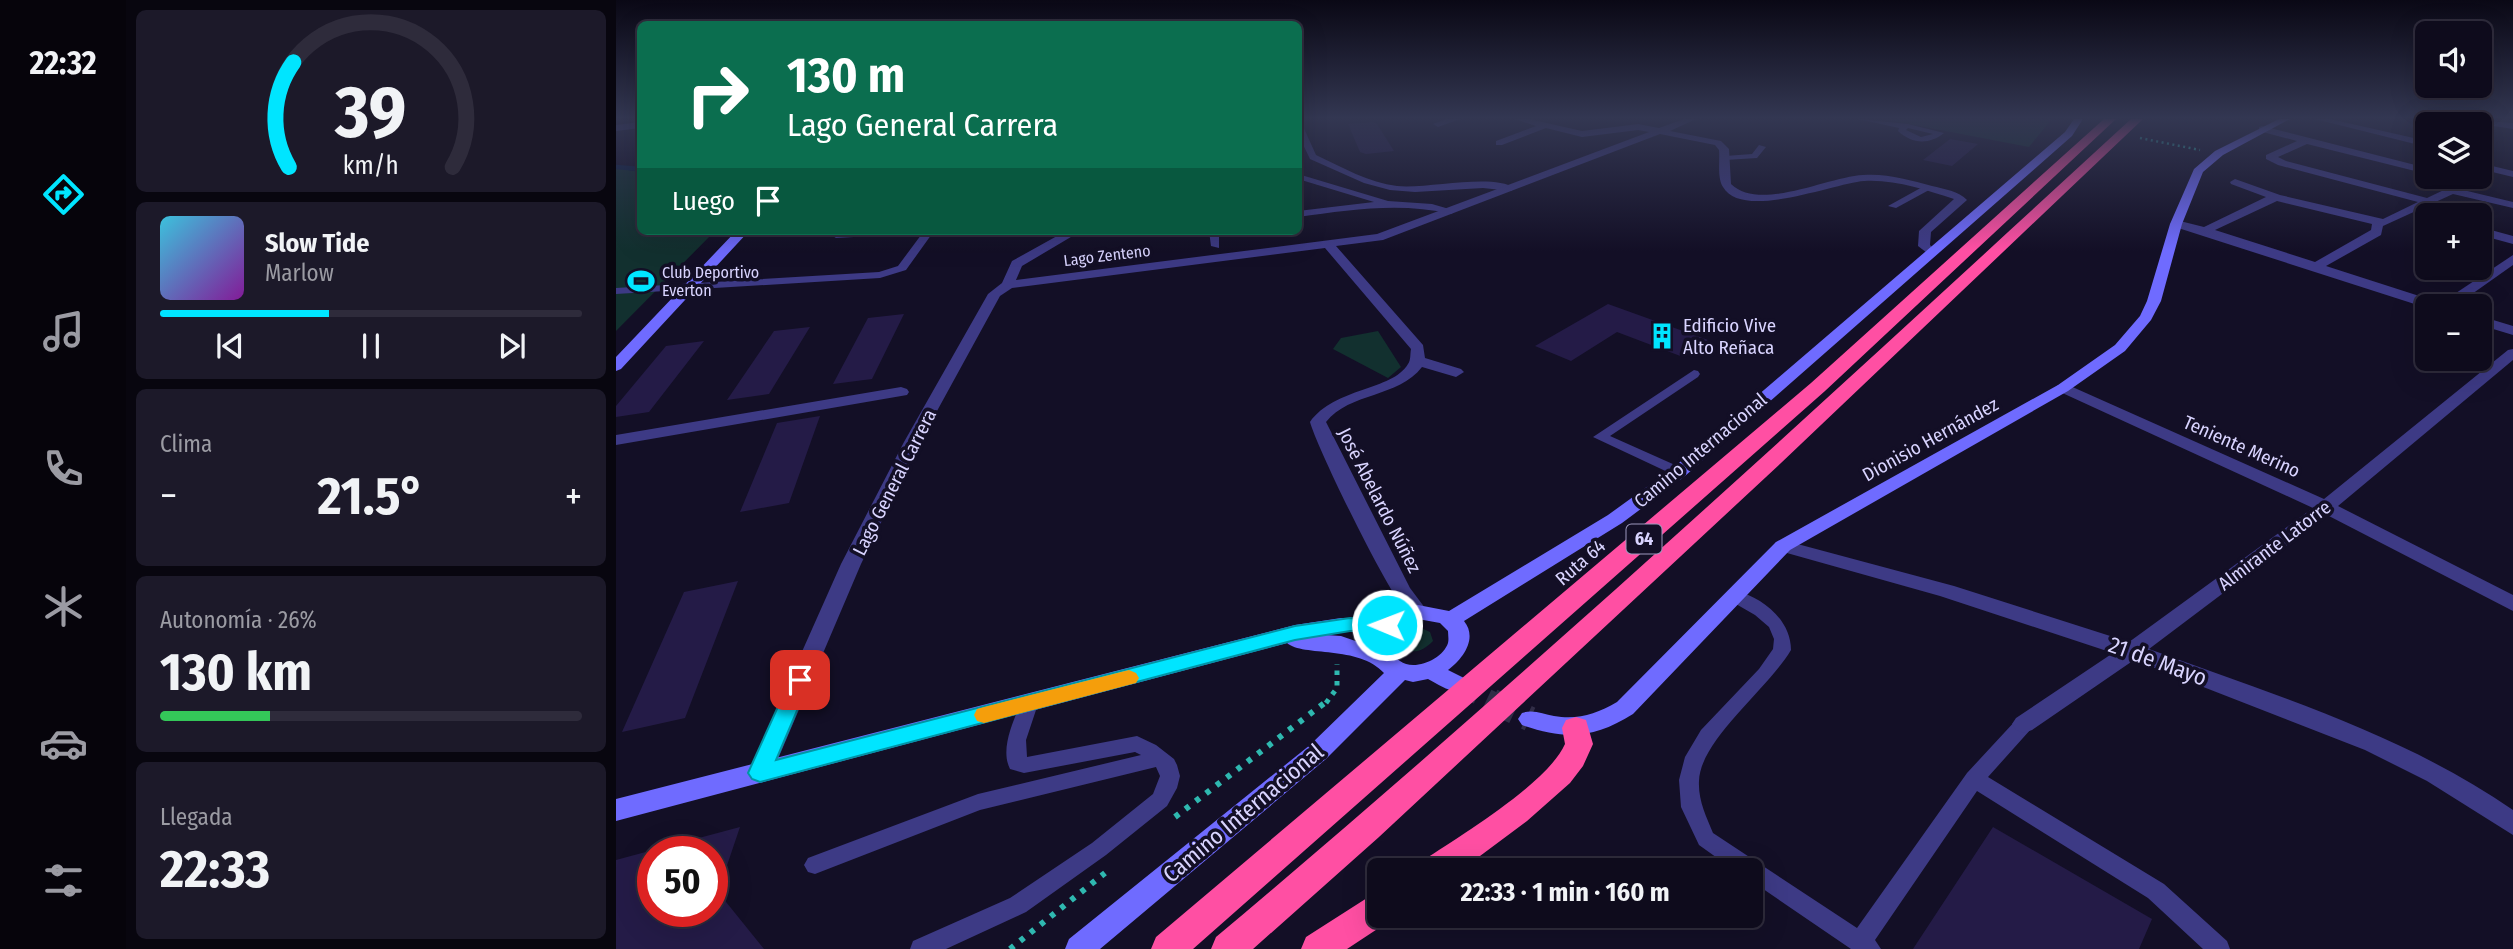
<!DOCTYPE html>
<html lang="es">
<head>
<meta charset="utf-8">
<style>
	body { margin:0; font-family:"Fira Sans Condensed",sans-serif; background:#1c1929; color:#f1f3f6; height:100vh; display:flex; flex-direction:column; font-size:26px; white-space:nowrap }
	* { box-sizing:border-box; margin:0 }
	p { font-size:23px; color:#9b9ba3 }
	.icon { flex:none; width:38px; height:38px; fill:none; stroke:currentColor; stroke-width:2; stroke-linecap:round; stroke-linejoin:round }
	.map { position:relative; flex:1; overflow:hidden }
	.drawer { display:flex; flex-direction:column; gap:10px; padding:10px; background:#08060f; width:490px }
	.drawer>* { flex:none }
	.hud { position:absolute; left:21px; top:21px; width:665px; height:214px; border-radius:10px; box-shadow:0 7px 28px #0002,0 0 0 2px #2e2b3b; background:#0b6e4f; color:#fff; overflow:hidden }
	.controls { position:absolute; left:1799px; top:21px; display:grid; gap:14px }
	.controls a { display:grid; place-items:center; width:77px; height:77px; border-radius:10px; background:#0e0b1c; box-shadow:0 7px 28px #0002,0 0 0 2px #2e2b3b; font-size:35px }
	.speed { position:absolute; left:21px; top:836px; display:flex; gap:14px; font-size:35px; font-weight:700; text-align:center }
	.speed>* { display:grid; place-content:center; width:91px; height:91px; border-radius:50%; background:#0e0b1c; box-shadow:0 7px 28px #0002,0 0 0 2px #2e2b3b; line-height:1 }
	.speed .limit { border:10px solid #d22; background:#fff; color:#111 }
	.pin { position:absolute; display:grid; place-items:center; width:60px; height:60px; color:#fff; margin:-30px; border-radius:14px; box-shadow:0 4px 10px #0006 }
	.me { position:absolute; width:77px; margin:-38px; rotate:271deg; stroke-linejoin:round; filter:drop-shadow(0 0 5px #0008) }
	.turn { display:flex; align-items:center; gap:24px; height:147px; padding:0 35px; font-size:32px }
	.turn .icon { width:91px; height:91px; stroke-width:2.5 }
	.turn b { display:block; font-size:49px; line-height:60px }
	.then { display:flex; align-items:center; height:66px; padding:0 35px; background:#0003; gap:14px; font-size:26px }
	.big { font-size:52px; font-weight:700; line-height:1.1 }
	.drawer .tile { flex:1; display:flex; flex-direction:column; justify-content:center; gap:10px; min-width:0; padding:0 24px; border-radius:10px; background:#1c1929 }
	.drawer .dial { align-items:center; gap:0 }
	.dial svg { height:182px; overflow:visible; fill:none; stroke:#2e2b3b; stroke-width:7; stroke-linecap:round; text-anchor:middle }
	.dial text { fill:#f1f3f6; stroke:none }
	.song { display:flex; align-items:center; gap:21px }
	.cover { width:84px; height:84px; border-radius:10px; background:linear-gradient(135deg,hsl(190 70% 55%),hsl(290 70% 35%)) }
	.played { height:7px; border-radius:4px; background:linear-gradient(90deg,#00e5ff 40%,#2e2b3b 40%) }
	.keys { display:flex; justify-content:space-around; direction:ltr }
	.heat { display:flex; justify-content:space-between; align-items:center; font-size:38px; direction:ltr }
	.charge { height:10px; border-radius:5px; background:linear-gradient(90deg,#34c759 26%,#2e2b3b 0) }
	.trip { position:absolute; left:751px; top:858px; width:396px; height:70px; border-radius:10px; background:#0e0b1c; box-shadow:0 7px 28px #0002,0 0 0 2px #2e2b3b; font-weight:700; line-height:70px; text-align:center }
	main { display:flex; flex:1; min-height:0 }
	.tabs { display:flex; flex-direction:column; width:126px; justify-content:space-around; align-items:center; background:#06040b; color:#9b9ba3 }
	.tabs .icon { width:49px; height:49px }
	.tabs .active { color:#00e5ff }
	.tabs b { font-size:32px; color:#f1f3f6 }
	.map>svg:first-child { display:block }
</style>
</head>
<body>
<main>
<nav class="tabs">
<b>22:32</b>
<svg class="icon active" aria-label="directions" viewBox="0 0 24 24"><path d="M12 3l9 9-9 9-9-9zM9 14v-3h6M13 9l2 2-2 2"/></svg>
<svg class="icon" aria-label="music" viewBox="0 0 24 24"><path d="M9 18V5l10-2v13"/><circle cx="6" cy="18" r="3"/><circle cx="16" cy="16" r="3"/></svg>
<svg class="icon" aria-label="phone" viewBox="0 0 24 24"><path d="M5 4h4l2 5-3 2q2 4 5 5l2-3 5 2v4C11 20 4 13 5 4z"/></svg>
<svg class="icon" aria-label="climate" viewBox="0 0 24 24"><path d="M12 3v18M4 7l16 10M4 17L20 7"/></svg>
<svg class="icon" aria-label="car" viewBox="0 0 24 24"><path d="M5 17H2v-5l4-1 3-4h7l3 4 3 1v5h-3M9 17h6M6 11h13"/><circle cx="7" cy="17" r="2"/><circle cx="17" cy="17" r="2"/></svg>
<svg class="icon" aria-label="filters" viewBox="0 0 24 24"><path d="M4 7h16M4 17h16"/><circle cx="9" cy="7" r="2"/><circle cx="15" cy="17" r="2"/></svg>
</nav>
<section class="drawer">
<div class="tile dial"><svg viewBox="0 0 100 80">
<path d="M14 69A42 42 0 1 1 86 69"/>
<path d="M14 69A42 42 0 0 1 16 23" stroke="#00e5ff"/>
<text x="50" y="56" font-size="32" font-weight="700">39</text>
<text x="50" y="72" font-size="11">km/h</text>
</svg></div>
<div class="tile">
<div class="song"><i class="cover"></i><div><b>Slow Tide</b><p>Marlow</p></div></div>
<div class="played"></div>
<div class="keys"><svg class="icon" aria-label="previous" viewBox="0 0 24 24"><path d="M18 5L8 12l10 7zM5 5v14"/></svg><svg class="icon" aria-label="pause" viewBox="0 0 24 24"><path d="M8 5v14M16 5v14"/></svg><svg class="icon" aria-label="next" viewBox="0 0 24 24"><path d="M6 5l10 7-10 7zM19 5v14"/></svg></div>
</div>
<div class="tile"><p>Clima</p>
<div class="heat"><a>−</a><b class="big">21.5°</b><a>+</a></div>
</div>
<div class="tile"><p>Autonomía · 26%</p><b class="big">130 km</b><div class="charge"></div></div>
<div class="tile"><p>Llegada</p><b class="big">22:33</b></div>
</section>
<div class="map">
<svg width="1897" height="949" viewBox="0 0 1897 949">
	<rect width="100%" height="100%" fill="#130f26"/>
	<path fill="#12302f" d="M1267,119h169l-23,28z
		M0,168l24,4v59h75l-99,100z
		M762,331l23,36 -13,11 -55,-29 8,-11z
		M803,627l11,5 3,9c-11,11 -19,13 -33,7l-2,-10 8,-8z"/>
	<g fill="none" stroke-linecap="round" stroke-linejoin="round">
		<path stroke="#0a1f44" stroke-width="4.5" d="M0,167l24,2"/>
	</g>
	<path fill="#241b47" d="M757,122l4,2 17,27 -28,3 -6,-2 -12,-28z
		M1334,139l28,5 -26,22 -29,-6z
		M992,304l100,36 -25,17 -66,-25 -46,29 -36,-15z
		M288,314l-32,65 -39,5 35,-66z
		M194,327l-41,67 -42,6 47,-69z
		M88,341l-55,71 -33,5v-11l50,-60z
		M204,416l-31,87 -49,9 37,-89z
		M122,581l-53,137 -63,14 62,-140z
		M124,827l-22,65 46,57h-148v-89l37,-10v62h59v-60h-42l-1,-6z
		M1377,827l159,92 -13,30h-226z"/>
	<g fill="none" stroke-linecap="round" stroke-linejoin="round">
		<path stroke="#312d47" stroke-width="20" stroke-dasharray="20 10" stroke-linecap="butt" d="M844,686l36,17"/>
		<path stroke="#312d47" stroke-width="25" stroke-dasharray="25 13" stroke-linecap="butt" d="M876,701l38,18"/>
		<path stroke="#2fb8b0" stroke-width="2.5" stroke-dasharray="2 3.5" stroke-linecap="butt" d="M1524,138l60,12"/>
		<path stroke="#2fb8b0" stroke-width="5" stroke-dasharray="4.5 6" stroke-linecap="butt" d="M710,703l11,-15v-24"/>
		<path stroke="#2fb8b0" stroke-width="6" stroke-dasharray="5 8" stroke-linecap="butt" d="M559,817l152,-116
			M394,949l95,-76"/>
		<path fill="#3d3a85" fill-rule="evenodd" d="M1242,119l50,5 36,9c-15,12 -32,11 -46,-2l1,-3zM1292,128l25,6 -12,3 -15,-7z
			M682,122l4,2 14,31c26,12 53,28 81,31 32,3 94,-13 118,2l-4,3 -28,-3 -68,4 -25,-2 -26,-7 -54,-24 -12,-25z
			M1143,145l7,2 -9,11 -32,2 -4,-2 4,-2 27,-2z
			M682,174l90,27 44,3 24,7 -5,3c-51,-12 -101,-4 -153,3v-6l76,-9 -76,-23z
			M1310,185l4,3 -1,2 -33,18 -8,-2z
			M240,231h56l-5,3 -71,4 -5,-3 5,-3z
			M308,231h10l-28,39 -26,8 -264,16v-6l263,-16 19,-6z
			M593,231h10v17l-8,-2z
			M1078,370l4,1 2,3 -2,3 -88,59 74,33 2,3 -2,3h-10l-81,-38z
			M1119,590c28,8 56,30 56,60 -23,39 -91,90 -92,131 -1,19 7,35 14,52l144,95 110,-155 50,-54 7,-2 7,2 2,5 -2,5 -43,48 176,107 63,57 3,8h-27l-55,-51 -171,-107 -102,149 6,9h-30l-101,-69v-10h-16l-35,-25 -18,-38 -2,-27 6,-23 16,-27 58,-61 14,-20 1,-10 -5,-12 -14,-12 -26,-15 -2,-4 2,-4z
			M413,697l6,2 3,5 -12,36 1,17 110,-21 19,9 18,14 3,6 3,11 -3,12 -10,18 -61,49 -80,57 -80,37h-36l3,-8 97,-43 82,-55 61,-49 7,-18 -4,-9 -176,43 -165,64 -7,-2 -4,-7 4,-7 170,-64 163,-39 -6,-3 -111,21 -14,-4c-10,-20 3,-46 10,-65l3,-5z"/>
		<path fill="#3d3a85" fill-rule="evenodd" d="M830,119h14l-22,8 -5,-3z
			M899,119h14l53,12 56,-7 21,4 25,-9h12l-26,12 51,10 8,8 2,35c29,28 96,-7 132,-9 23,-2 47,5 69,11 12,3 27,5 35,14l-36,32 -1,13 7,7 -6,4 -13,-10 1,-15 35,-32c-28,-9 -60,-20 -90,-18 -29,2 -122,40 -141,6 -6,-9 -3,-26 -4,-37l-4,-5 -55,-11 -277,106 -47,6 87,99 2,13 36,11 3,3 -8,5 -34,-10c-24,31 -72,25 -96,55l84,166 18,24 -3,5c-5,2 -10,3 -15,-1 -18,-14 -93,-168 -100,-194 25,-35 82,-31 98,-58 3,-4 2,-10 3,-15l-86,-101 -313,40 -12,8 -80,146 -59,122 -92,216 -9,3 -9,-3 -3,-7 93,-209 63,-122 84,-148 14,-11 10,-22 54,-30h15l-59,35 -6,14 361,-46 272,-102 -11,-2 -56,7 -36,-9 -44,17h-6v-4l40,-15z
			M1699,119h15l97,22v6z
			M1809,119h17l17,5h-17z
			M1847,119l50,4v6l-45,-7z
			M24,122v6l-24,3v-6z
			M1646,126l165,42v6l-120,-30 -29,13 8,4 141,37 21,-10 10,-11h11l-10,12 54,13v6l-60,-14 -70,32 -2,9 -55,31 115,37 72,-48v10l-58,41 -28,2 -255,-82 -2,-2 6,-4 28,7 62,-30 -35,-13 -1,-2 5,-3 45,16 103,24 35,-17 -140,-37 -12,-6v-4l31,-14 -38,-10v-4zM1661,201l95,23 -1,6 -56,32 -100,-32z
			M1864,163l33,8v6l-33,-8z
			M1864,227l33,9v8l-33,-9z
			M1864,316l33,10v9l-33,-10z
			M1897,349v11l-175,146 175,89v16l-186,-96 -178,134c125,46 254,85 364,161v25l-86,-54 -62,-31 -231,-90 -102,70 -8,3 -8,-3 -4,-6 4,-6 97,-65 -173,-57 -164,-46 -3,-4 3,-4h14l164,44 175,56 184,-134 -255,-117 -3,-3 3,-3h10l256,114 184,-149z
			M285,387l6,2 2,3 -2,3 -291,50v-10z"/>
		<path fill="#6f6bff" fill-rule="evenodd" d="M1458,119h9l-11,17 -387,340 -63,47 -158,98c14,17 -1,38 -16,49l16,8 3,6 -3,6c-14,4 -24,-5 -36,-11l-15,3 -8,-2 -79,79 -226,190h-35l4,-10 241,-194 74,-72c-25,-28 -81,-16 -97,-30l-671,178v-22l679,-174 46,-7h42l35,-13 31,6 159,-96 65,-47 392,-336zM802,619l22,4 8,8c0,4 1,8 0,12 -5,16 -34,29 -48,18 -5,-3 -8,-8 -12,-12 1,-18 14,-26 30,-30zM725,632h30l-4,13 -26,-9 -15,-1z
			M1663,119h11l-67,36 -20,17 -21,52 -21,77 -10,19 -26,31 -57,40 -278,159 -157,164c-40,25 -67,26 -111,11l-4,-6 4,-6c11,-4 21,1 32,3 24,4 42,-2 63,-14l159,-160 282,-157 57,-40 25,-29 7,-15 23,-77 24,-55 21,-18z
			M120,231h13l-128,138 -5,2v-14z"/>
		<path fill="#ff4fa3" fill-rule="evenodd" d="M1488,119h12l-291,272 -632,558h-42l5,-12 655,-554z
			M1515,119h12l-362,344 -402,374 -126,112h-42l5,-12c313,-263 614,-541 915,-818z
			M960,717l10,3 7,24 -10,22 -13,17 -43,38 -47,35 -19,14h-42l5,-10c37,-25 124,-77 141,-116l-3,-16 4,-8z
			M763,894v21h14l-2,5 -44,29h-46l5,-12 61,-39z"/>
	</g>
	<linearGradient id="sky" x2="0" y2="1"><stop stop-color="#0a0815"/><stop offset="0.47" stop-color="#333752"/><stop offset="1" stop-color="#333752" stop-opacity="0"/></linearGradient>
	<rect width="1897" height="251" fill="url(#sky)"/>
	<path fill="#00e5ff" stroke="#0095a6" stroke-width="2" d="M734,618l44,2 3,5 -3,4 -44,2 -55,9 -535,142 -8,-3 -4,-6 42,-93 3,-5 7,-2 7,2 3,5 -34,80 519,-134z"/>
	<path fill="#f59e0b" d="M513,670l7,3 3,5 -3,5 -152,40 -7,-2 -3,-6 3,-6 7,-2z"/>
	<defs>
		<g id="stadium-bare" transform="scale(2.1)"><path d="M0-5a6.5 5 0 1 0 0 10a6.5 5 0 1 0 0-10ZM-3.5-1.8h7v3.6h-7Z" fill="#00e5ff" stroke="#130f26" stroke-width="2.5" paint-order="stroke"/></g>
		<g id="building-bare" transform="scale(2.1)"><path d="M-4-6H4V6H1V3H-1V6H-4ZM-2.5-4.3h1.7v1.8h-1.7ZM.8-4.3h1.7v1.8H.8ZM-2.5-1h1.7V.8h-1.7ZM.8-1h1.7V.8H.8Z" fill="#00e5ff" stroke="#130f26" stroke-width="2.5" paint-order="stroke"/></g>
	</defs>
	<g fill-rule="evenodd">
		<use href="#stadium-bare" x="25" y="281"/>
		<use href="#building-bare" x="1046" y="336"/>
	</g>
	<g text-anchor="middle" stroke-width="7" stroke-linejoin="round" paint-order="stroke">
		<g font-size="16" fill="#d9d4ff" stroke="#130f26">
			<text transform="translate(491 255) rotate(-7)" y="6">Lago Zenteno</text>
		</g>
		<g font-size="16" fill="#d9d4ff" stroke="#130f26" text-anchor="start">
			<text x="46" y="278">Club Deportivo<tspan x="46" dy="18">Everton</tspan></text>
		</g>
		<rect fill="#130f26" stroke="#9e99be" stroke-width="2" x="1010.5" y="524.5" width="35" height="29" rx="5"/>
		<g font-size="18" font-weight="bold" fill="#d9d4ff">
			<text x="1028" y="545">64</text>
		</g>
		<g font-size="19" fill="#d9d4ff" stroke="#130f26" text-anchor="start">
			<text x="1067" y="332">Edificio Vive<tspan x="1067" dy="22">Alto Reñaca</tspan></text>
		</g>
		<g font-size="19" fill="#d9d4ff" stroke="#130f26">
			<text transform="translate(1314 439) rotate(-29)" y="7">Dionisio Hernández</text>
			<text transform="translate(1626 446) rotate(24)" y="7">Teniente Merino</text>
			<text transform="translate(1084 450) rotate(-40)" y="7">Camino Internacional</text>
			<text transform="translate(278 482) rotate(-63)" y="7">Lago General Carrera</text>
			<text transform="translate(764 500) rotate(63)" y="7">José Abelardo Núñez</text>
			<text transform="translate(1658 545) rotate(-37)" y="7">Almirante Latorre</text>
			<text transform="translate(964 562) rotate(-41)" y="7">Ruta 64</text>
		</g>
		<g font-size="23" fill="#d9d4ff" stroke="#130f26">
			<text transform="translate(1542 661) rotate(20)" y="8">21 de Mayo</text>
			<text transform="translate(627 813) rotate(-40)" y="8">Camino Internacional</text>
		</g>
	</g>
</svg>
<div class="controls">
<a><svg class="icon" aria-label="sound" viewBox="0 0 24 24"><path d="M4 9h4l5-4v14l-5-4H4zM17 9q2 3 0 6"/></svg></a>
<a><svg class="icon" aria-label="layers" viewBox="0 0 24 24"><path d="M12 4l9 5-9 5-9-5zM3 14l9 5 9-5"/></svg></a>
<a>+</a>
<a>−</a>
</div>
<div class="speed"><div class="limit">50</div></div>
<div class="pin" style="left:184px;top:680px;background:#d93025"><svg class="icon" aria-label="arrive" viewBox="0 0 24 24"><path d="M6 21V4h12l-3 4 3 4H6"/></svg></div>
<svg class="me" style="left:771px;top:625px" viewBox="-20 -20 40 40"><circle r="17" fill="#00e5ff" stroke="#fff" stroke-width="3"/><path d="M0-11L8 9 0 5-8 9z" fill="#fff"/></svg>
<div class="trip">22:33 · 1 min · 160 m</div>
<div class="hud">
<div class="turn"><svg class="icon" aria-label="right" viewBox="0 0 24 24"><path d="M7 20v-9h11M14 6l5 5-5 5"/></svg><div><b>130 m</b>Lago General Carrera</div></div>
<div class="then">Luego<svg class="icon" aria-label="arrive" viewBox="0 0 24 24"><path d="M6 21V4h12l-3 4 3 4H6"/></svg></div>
</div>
</div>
</main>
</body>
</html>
